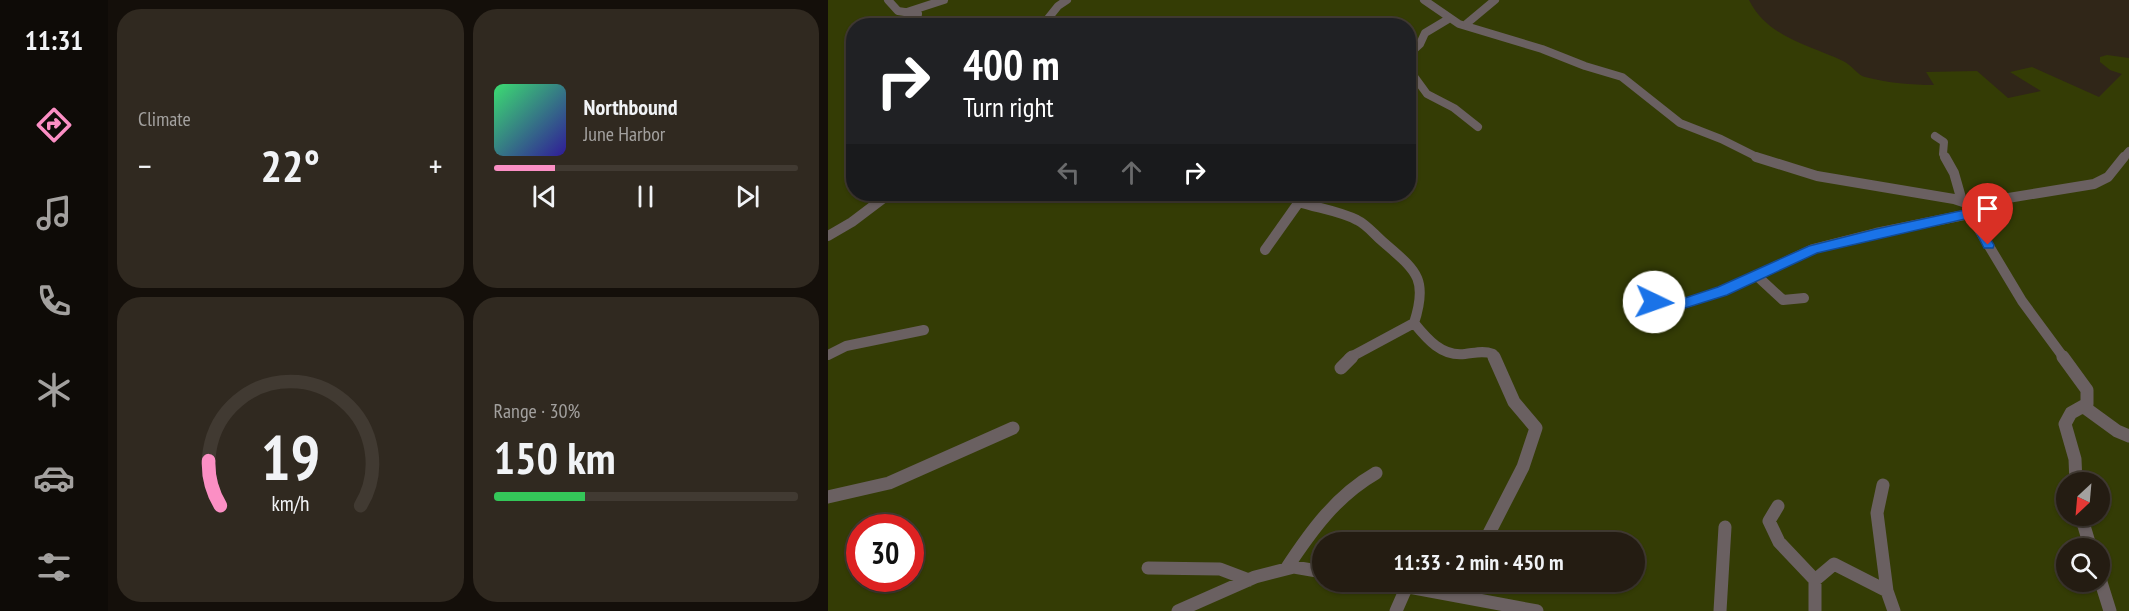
<!DOCTYPE html>
<html lang="en">
<head>
<meta charset="utf-8">
<style>
	body { margin:0; font-family:"PT Sans Narrow",sans-serif; background:#302920; color:#f1f3f6; height:100vh; display:flex; flex-direction:column; font-size:22px; white-space:nowrap }
	* { box-sizing:border-box; margin:0 }
	p { font-size:20px; color:#a3a19f }
	.icon { flex:none; width:33px; height:33px; fill:none; stroke:currentColor; stroke-width:2; stroke-linecap:round; stroke-linejoin:round }
	.map { position:relative; flex:1; overflow:hidden }
	.sheet { display:flex; flex-direction:column; gap:9px; padding:9px; background:#140f0a; width:720px }
	.sheet>* { flex:none }
	.banner { position:absolute; left:18px; top:18px; width:570px; height:183px; border-radius:24px; box-shadow:0 2px 4px #0004,0 0 0 2px #413a32; background:#202124; color:#fff; overflow:hidden }
	.needle { width:39px; rotate:206deg }
	.buttons { position:absolute; left:1228px; top:472px; display:grid; gap:12px }
	.buttons a { display:grid; place-items:center; width:54px; height:54px; border-radius:50%; background:#241c12; box-shadow:0 2px 4px #0004,0 0 0 2px #413a32; font-size:30px }
	.speed { position:absolute; left:18px; top:514px; display:flex; gap:12px; font-size:30px; font-weight:700; text-align:center }
	.speed>* { display:grid; place-content:center; width:78px; height:78px; border-radius:50%; background:#241c12; box-shadow:0 2px 4px #0004,0 0 0 2px #413a32; line-height:1 }
	.speed .limit { border:9px solid #d22; background:#fff; color:#111 }
	.pin { position:absolute; display:grid; place-items:center; width:51px; height:51px; color:#fff; margin:-62px -26px; border-radius:50% 50% 50% 0; rotate:-45deg; box-shadow:0 0 6px #0007 }
	.pin .icon { rotate:45deg }
	.me { position:absolute; width:66px; margin:-33px; rotate:93deg; stroke-linejoin:round; filter:drop-shadow(0 0 4px #0008) }
	.turn { display:flex; align-items:center; gap:21px; height:126px; padding:0 18px; font-size:27px }
	.turn .icon { width:78px; height:78px; stroke-width:2.5 }
	.turn b { display:block; font-size:42px; line-height:51px }
	.lanes { display:flex; align-items:center; height:57px; padding:0 18px; background:#0003; justify-content:center; gap:30px; direction:ltr }
	.lanes .off { opacity:.35 }
	.big { font-size:45px; font-weight:700; line-height:1.1 }
	.sheet .tile { flex:1; display:flex; flex-direction:column; justify-content:center; gap:9px; min-width:0; padding:0 21px; border-radius:24px; background:#302920 }
	.sheet .dial { align-items:center; gap:0 }
	.dial svg { height:156px; overflow:visible; fill:none; stroke:#413a32; stroke-width:7; stroke-linecap:round; text-anchor:middle }
	.dial text { fill:#f1f3f6; stroke:none }
	.song { display:flex; align-items:center; gap:18px }
	.cover { width:72px; height:72px; border-radius:9px; background:linear-gradient(135deg,hsl(140 70% 55%),hsl(250 70% 35%)) }
	.played { height:6px; border-radius:3px; background:linear-gradient(90deg,#fb8fc4 20%,#413a32 20%) }
	.keys { display:flex; justify-content:space-around; direction:ltr }
	.heat { display:flex; justify-content:space-between; align-items:center; font-size:33px; direction:ltr }
	.charge { height:9px; border-radius:4px; background:linear-gradient(90deg,#34c759 30%,#413a32 0) }
	.sheet .tiles { flex:1; display:grid; gap:9px; grid-template-columns:repeat(2,1fr) }
	.trip { position:absolute; left:484px; top:532px; width:333px; height:60px; border-radius:30px; background:#241c12; box-shadow:0 2px 4px #0004,0 0 0 2px #413a32; font-weight:700; line-height:60px; text-align:center }
	main { display:flex; flex:1; min-height:0 }
	.menu { display:flex; flex-direction:column; width:108px; justify-content:space-around; align-items:center; background:#0e0b07; color:#a3a19f }
	.menu .icon { width:42px; height:42px }
	.menu .selected { color:#fb8fc4 }
	.menu b { font-size:27px; color:#f1f3f6 }
	.map>svg:first-child { display:block }
</style>
</head>
<body>
<main>
<nav class="menu">
<b>11:31</b>
<svg class="icon selected" aria-label="directions" viewBox="0 0 24 24"><path d="M12 3l9 9-9 9-9-9zM9 14v-3h6M13 9l2 2-2 2"/></svg>
<svg class="icon" aria-label="music" viewBox="0 0 24 24"><path d="M9 18V5l10-2v13"/><circle cx="6" cy="18" r="3"/><circle cx="16" cy="16" r="3"/></svg>
<svg class="icon" aria-label="phone" viewBox="0 0 24 24"><path d="M5 4h4l2 5-3 2q2 4 5 5l2-3 5 2v4C11 20 4 13 5 4z"/></svg>
<svg class="icon" aria-label="climate" viewBox="0 0 24 24"><path d="M12 3v18M4 7l16 10M4 17L20 7"/></svg>
<svg class="icon" aria-label="car" viewBox="0 0 24 24"><path d="M5 17H2v-5l4-1 3-4h7l3 4 3 1v5h-3M9 17h6M6 11h13"/><circle cx="7" cy="17" r="2"/><circle cx="17" cy="17" r="2"/></svg>
<svg class="icon" aria-label="filters" viewBox="0 0 24 24"><path d="M4 7h16M4 17h16"/><circle cx="9" cy="7" r="2"/><circle cx="15" cy="17" r="2"/></svg>
</nav>
<section class="sheet">
<div class="tiles">
<div class="tile"><p>Climate</p>
<div class="heat"><a>−</a><b class="big">22°</b><a>+</a></div>
</div>
<div class="tile">
<div class="song"><i class="cover"></i><div><b>Northbound</b><p>June Harbor</p></div></div>
<div class="played"></div>
<div class="keys"><svg class="icon" aria-label="previous" viewBox="0 0 24 24"><path d="M18 5L8 12l10 7zM5 5v14"/></svg><svg class="icon" aria-label="pause" viewBox="0 0 24 24"><path d="M8 5v14M16 5v14"/></svg><svg class="icon" aria-label="next" viewBox="0 0 24 24"><path d="M6 5l10 7-10 7zM19 5v14"/></svg></div>
</div>
<div class="tile dial"><svg viewBox="0 0 100 80">
<path d="M14 69A42 42 0 1 1 86 69"/>
<path d="M14 69A42 42 0 0 1 8 46" stroke="#fb8fc4"/>
<text x="50" y="56" font-size="32" font-weight="700">19</text>
<text x="50" y="72" font-size="11">km/h</text>
</svg></div>
<div class="tile"><p>Range · 30%</p><b class="big">150 km</b><div class="charge"></div></div>
</div>
</section>
<div class="map">
<svg width="1301" height="611" viewBox="0 0 1301 611">
	<rect width="100%" height="100%" fill="#302618"/>
	<path fill="#343c05" fill-rule="evenodd" d="M0,0h921c18,37 60,45 94,61 9,4 14,14 22,16 23,6 46,8 69,8l-8,-13 51,-1 31,27 33,-7 -31,-19 22,-5 67,30 23,-23 -12,-4 -10,-8v-5l7,-2 22,3v553h-1301zM26,26h554v168h-554zM1239,483h33v33h-33zM32,528h50v51h-50zM495,543h312v39h-312zM1239,549h33v33h-33z"/>
	<g fill="none" stroke-linecap="round" stroke-linejoin="round">
		<path stroke="#6a6061" stroke-width="8" d="M60,0l10,11 20,3 -1,5 -8,7
			M596,0l35,24 83,25 43,17 37,11 58,46 41,16 38,19
			M79,12l37,-12
			M223,24l-5,-3 12,-15 9,-6
			M637,25l30,-25
			M580,55l12,-11 5,-11 25,-15
			M580,68l19,26 27,14 24,19
			M1107,136l9,6 -1,12 2,4
			M1295,158l6,-7"/>
		<path stroke="#6a6061" stroke-width="10" d="M928,157l61,19 137,23 21,7 15,-5 104,-17 14,-7 16,-20
			M1117,157l9,16 8,28
			M1147,207l-1,9 3,10 45,75 42,57
			M0,236l24,-14 37,-28
			M437,250l34,-48c18,6 41,9 58,18 9,4 17,14 25,21 33,29 47,36 32,82l-65,35
			M928,275l27,25 21,-2
			M826,302l28,2 40,-13 91,-42 63,-16 98,-20
			M586,323c13,16 28,34 51,31 10,-1 18,-4 28,0l2,4
			M0,355l18,-9 78,-16"/>
		<path stroke="#6a6061" stroke-width="13" d="M1235,357l24,33v14l-16,9 -6,11 10,35 1,24
			M513,368l11,-11
			M1256,407l33,24 12,5
			M1055,485l-6,28 10,78 7,20
			M0,497l61,-14 124,-55
			M950,506l-9,15 10,21 36,38
			M1253,516l10,33
			M656,543l39,-76 13,-39 -22,-26 -20,-45
			M320,568l72,1 29,11
			M458,569c25,-38 50,-73 90,-96
			M1272,579l10,32
			M554,582l155,29
			M632,596l6,-14
			M350,611l77,-34 39,-10 29,5
			M568,611l11,-25
			M892,611l5,-84
			M987,611v-31l19,-16 53,27"/>
	</g>
	<path fill="#1a73e8" stroke="#114b97" stroke-width="1.5" d="M1146,208l6,5 3,13 11,19 -1,3h-9l-15,-30 -152,35 -90,42 -45,14 -28,-2 -6,-5 6,-6 28,3 36,-12 91,-41 67,-17z"/>
</svg>
<div class="buttons">
<a><svg class="needle" viewBox="-14 -14 28 28"><path d="M0-13l5 13h-10z" fill="#e53935"/><path d="M0 13l5-13h-10z" fill="#a3a19f"/></svg></a>
<a><svg class="icon" aria-label="search" viewBox="0 0 24 24"><circle cx="10" cy="10" r="6"/><path d="M15 15l6 6"/></svg></a>
</div>
<div class="speed"><div class="limit">30</div></div>
<div class="pin" style="left:1160px;top:245px;background:#d93025"><svg class="icon" aria-label="arrive" viewBox="0 0 24 24"><path d="M6 21V4h12l-3 4 3 4H6"/></svg></div>
<svg class="me" style="left:826px;top:302px" viewBox="-20 -20 40 40"><circle r="19" fill="#fff"/><path d="M0-13L10 11 0 6-10 11z" fill="#1a73e8"/></svg>
<div class="trip">11:33 · 2 min · 450 m</div>
<div class="banner">
<div class="turn"><svg class="icon" aria-label="right" viewBox="0 0 24 24"><path d="M7 20v-9h11M14 6l5 5-5 5"/></svg><div><b>400 m</b>Turn right</div></div>
<div class="lanes"><svg class="icon off" aria-label="left" viewBox="0 0 24 24"><path d="M17 20v-9H6M10 6l-5 5 5 5"/></svg><svg class="icon off" aria-label="ahead" viewBox="0 0 24 24"><path d="M12 20V5M6 11l6-6 6 6"/></svg><svg class="icon" aria-label="right" viewBox="0 0 24 24"><path d="M7 20v-9h11M14 6l5 5-5 5"/></svg></div>
</div>
</div>
</main>
</body>
</html>
